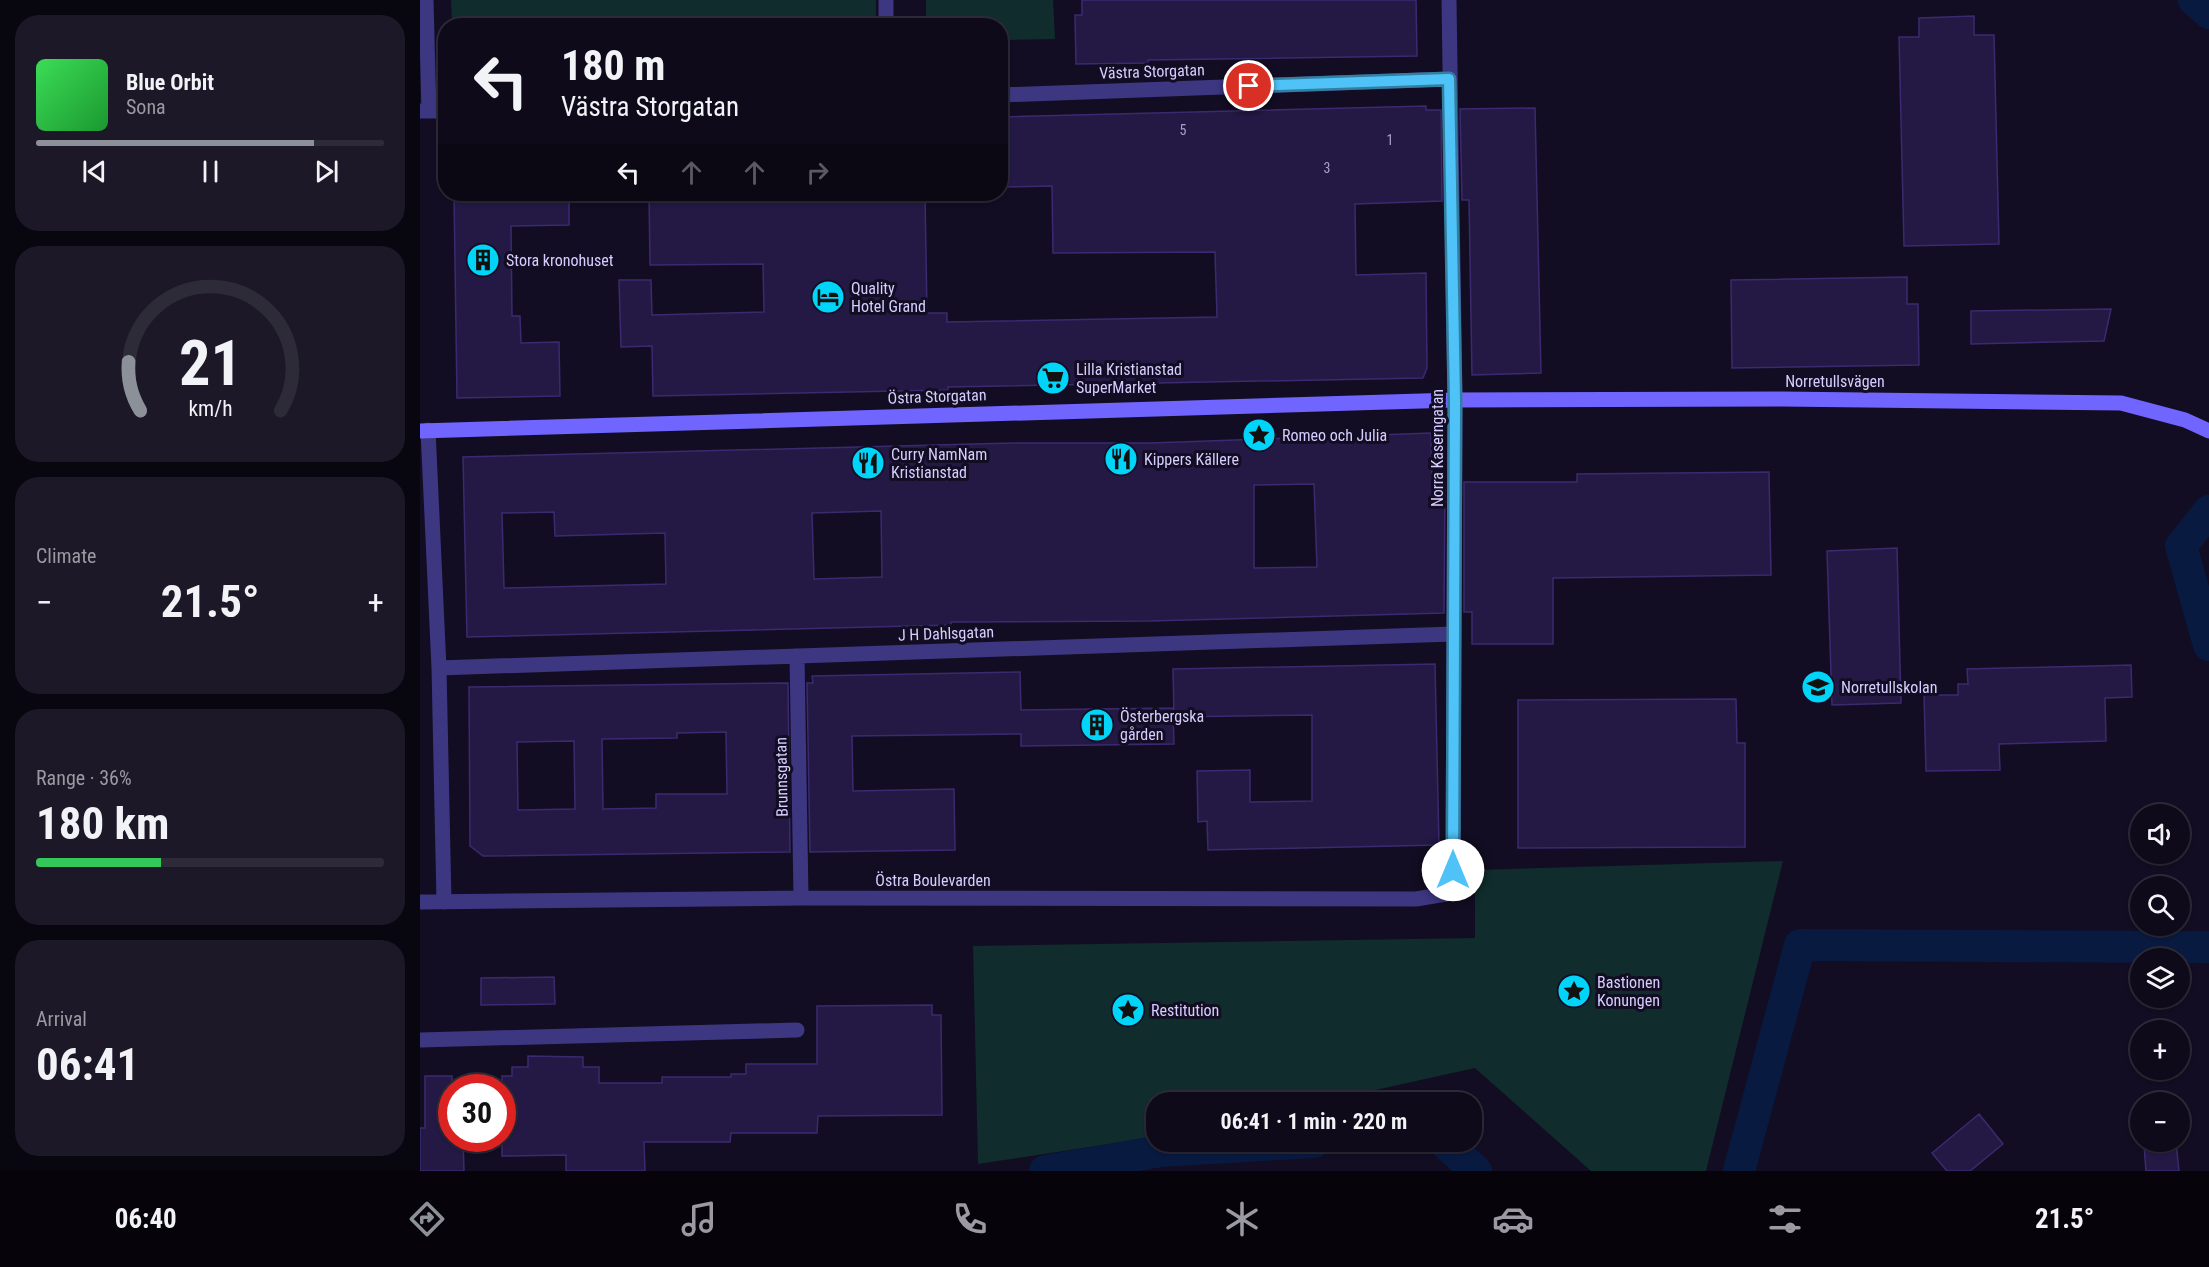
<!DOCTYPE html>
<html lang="en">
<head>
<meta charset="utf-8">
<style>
	body { margin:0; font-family:"Roboto Condensed",sans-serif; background:#1c1827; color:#f1f3f6; height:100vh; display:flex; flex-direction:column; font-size:22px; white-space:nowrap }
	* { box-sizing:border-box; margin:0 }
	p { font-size:20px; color:#9b9aa2 }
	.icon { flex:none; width:33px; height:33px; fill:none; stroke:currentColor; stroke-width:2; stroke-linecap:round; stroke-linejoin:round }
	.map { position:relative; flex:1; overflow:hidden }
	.side { display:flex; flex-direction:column; gap:15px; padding:15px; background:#08060e; width:420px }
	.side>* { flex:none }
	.guide { position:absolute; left:18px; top:18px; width:570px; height:183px; border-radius:24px; box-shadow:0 2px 4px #0004,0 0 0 2px #2e2b39; background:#0e0a1a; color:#f1f3f6; overflow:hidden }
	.buttons { position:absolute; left:1710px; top:804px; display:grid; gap:12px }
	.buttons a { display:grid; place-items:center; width:60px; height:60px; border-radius:50%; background:#0e0a1a; box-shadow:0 2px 4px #0004,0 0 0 2px #2e2b39; font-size:30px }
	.speed { position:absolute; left:18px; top:1074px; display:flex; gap:12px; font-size:30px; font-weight:700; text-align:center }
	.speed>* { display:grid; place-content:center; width:78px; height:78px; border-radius:50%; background:#0e0a1a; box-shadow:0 2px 4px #0004,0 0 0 2px #2e2b39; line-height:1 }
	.speed .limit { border:9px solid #d22; background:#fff; color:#111 }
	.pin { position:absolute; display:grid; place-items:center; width:51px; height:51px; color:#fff; margin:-26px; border:3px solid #fff; border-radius:50%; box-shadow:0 2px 6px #0007 }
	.me { position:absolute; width:66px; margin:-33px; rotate:0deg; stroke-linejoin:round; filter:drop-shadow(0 0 4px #0008) }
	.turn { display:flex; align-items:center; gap:21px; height:126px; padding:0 24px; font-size:27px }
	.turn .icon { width:78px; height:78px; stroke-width:2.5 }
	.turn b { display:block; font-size:42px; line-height:51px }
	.lanes { display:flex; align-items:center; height:57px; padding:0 24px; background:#0003; justify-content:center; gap:30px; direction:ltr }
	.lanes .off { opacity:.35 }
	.big { font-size:45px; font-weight:700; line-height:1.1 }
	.side .tile { flex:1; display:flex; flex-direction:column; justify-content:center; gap:9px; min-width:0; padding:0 21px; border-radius:24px; background:#1c1827 }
	.side .dial { align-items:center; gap:0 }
	.dial svg { height:156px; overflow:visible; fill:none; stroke:#2e2b39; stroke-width:7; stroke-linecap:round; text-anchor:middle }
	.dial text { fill:#f1f3f6; stroke:none }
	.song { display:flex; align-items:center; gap:18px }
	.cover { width:72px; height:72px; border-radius:9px; background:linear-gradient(135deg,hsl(130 70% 55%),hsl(130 70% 35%)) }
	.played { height:6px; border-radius:3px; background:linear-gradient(90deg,#8c9099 80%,#2e2b39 80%) }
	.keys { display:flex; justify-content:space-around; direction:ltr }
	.heat { display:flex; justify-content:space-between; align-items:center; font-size:33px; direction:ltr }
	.charge { height:9px; border-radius:4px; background:linear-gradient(90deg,#34c759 36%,#2e2b39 0) }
	.trip { position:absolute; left:726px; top:1092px; width:336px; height:60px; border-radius:24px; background:#0e0a1a; box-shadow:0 2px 4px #0004,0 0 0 2px #2e2b39; font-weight:700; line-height:60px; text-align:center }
	.tab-bar { display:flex; height:96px; justify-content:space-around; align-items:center; background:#06040a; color:#9b9aa2 }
	.tab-bar .icon { width:42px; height:42px }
	.tab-bar .current { color:#8c9099 }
	.tab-bar b { font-size:27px; color:#f1f3f6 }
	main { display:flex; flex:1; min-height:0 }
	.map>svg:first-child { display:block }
</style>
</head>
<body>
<main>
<section class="side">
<div class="tile">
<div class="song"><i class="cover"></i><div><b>Blue Orbit</b><p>Sona</p></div></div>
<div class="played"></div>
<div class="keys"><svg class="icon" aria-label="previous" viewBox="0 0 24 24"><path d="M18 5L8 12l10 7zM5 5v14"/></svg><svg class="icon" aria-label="pause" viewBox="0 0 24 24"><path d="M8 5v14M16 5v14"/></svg><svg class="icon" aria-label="next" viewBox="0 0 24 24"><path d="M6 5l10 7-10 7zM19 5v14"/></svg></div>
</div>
<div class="tile dial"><svg viewBox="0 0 100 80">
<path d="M14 69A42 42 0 1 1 86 69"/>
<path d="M14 69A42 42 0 0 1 8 44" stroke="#8c9099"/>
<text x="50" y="56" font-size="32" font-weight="700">21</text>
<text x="50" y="72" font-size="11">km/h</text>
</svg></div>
<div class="tile"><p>Climate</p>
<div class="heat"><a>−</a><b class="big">21.5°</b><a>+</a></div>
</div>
<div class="tile"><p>Range · 36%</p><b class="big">180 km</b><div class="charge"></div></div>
<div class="tile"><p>Arrival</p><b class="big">06:41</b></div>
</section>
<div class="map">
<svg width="1789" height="1171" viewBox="0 0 1789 1171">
	<rect width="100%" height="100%" fill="#120d22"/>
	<path fill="#102c2c" d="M31,0h425v25h-424z
		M506,0h127l2,39 -54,1 -1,-14 -74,-1z
		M1363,861l-77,310h-115l-116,-103 -154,34h-165v35l-178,27 -5,-218 502,-8v-68z"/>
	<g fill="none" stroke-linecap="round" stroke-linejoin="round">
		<path stroke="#081a40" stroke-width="32" d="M1774,0l15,13
			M1789,511l-28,35 28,99
			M1024,1142l32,29
			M625,1171l116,-20 153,-9
			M1319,1171l61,-226 409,2"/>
	</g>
	<path fill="#231944" stroke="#3b2a70" stroke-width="1.5" fill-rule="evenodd" d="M662,0h334l1,56 -269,4v3l-72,1 -1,-49h7z
		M1554,16v19h20l5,209 -95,2 -5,-209h20v-19z
		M1006,106v4h15l1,91 -87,3 1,71 70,-2 1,95 -4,10 -475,9v3l-295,6 -1,-50 -31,1 -2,-67h32l1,35 112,-3 -1,-48 -113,1 -1,-71h276l2,119h20v9l270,-5 -2,-65 -162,1 -1,-67 -52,1v-70z
		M1115,108l6,265 -69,2 -3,-175h-7l-2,-91z
		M34,194h115v31l-58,1 1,90h8l1,27 38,-1 1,54 -103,2z
		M1487,277v27h11l1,61 -187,3 -1,-88z
		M1691,309l-7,32 -133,3v-33z
		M1011,433l1,50 13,-1 -1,131 -294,8 -199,1v3l-484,12 -4,-180 550,-14h137zM894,484l3,83 -63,1v-83zM461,511l1,66 -68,2 -2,-66zM134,512l1,24 110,-3 1,51 -162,4 -2,-75z
		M1349,472l2,103 -218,3v66h-81v-32h-8v-130h113v-8z
		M1477,548l4,155 -69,2 -5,-154z
		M1015,664l4,181 -231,5 -1,-29 -9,1 -1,-51 53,-1v32l62,-1v-86l-138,2 -1,-48z
		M1711,665l1,32 -27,1 1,43 -107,3 1,26 -74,1 -2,-76h34v-11h10l-1,-15z
		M600,672l1,38 152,-2 1,36 -153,2v-12l-169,2 1,55 101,-2 1,61 -145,2 -3,-169h6l-1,-7z
		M368,683l2,169 -307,4 -13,-10 -1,-159zM306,732l1,62h-71v14l-53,1 -1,-70 75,-1v-5zM154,741l1,68 -57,1 -1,-68z
		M1316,699l1,44h8v104l-227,1v-148z
		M134,977l1,27 -74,1v-27z
		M512,1005v10h9l1,100 -124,1 -1,17h-86l-1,9h-86l1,29h-79v-16l-64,1v-80h10v-9h16v-11l55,1v10h16v16h63v-6h69v-3h15v-10h71v-58z
		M5,1076h27v62h11l1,33h-44v-43h5z
		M1559,1114l24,30 -33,27h-23l-15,-18z
		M1756,1142l3,29h-33l-2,-26z"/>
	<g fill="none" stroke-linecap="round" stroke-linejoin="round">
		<path stroke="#3d3782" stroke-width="15" d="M0,1040l377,-10"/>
		<path stroke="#3d3782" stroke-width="15" d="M6,0l3,111
			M466,0v26
			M580,95l449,-16
			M0,111h26
			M8,430l11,238 5,234
			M377,656l4,242
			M19,668l1014,-34
			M0,902l381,-4 615,1 30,-5 7,-24 2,-470 -6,-400"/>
		<path stroke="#7165ff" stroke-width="15" d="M0,431l1035,-31 326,-1 340,4 64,17 24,11"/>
	</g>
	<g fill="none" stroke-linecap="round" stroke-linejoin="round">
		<g stroke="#337fa1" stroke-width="15">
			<path id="route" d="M829,86l200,-7 6,321 -2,470"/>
		</g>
		<use href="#route" stroke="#4fc3f7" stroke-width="10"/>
	</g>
	<defs>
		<g id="building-disc" transform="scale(1.725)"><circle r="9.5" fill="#00d4f9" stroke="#120d22"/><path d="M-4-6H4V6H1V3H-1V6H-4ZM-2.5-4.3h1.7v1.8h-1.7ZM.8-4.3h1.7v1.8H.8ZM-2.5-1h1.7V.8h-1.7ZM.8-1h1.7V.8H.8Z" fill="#111"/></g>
		<g id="hotel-disc" transform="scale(1.725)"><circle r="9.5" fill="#00d4f9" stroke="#120d22"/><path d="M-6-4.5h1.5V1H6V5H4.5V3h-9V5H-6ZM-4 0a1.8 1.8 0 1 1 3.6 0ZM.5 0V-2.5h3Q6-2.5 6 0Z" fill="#111"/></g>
		<g id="supermarket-disc" transform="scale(1.725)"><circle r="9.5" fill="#00d4f9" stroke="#120d22"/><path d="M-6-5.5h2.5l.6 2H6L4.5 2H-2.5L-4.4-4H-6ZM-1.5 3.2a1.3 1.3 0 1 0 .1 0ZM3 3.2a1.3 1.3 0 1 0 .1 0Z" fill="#111"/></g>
		<g id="sight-disc" transform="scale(1.725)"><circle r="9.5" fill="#00d4f9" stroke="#120d22"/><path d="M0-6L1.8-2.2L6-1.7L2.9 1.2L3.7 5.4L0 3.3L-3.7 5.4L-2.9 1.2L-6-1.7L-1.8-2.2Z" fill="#111"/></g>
		<g id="restaurant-disc" transform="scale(1.725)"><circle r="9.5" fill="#00d4f9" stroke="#120d22"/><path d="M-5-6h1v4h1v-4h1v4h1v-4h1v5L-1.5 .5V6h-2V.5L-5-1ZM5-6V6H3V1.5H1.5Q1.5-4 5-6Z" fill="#111"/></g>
		<g id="school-disc" transform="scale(1.725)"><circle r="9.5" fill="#00d4f9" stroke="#120d22"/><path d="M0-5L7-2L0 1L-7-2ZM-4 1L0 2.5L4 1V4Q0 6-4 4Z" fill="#111"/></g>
	</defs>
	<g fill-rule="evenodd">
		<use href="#building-disc" x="63" y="260"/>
		<use href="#hotel-disc" x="408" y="297"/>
		<use href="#supermarket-disc" x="633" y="378"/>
		<use href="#sight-disc" x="839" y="435"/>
		<use href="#restaurant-disc" x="701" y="459"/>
		<use href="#restaurant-disc" x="448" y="463"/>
		<use href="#school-disc" x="1398" y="687"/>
		<use href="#building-disc" x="677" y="725"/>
		<use href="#sight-disc" x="1154" y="991"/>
		<use href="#sight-disc" x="708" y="1010"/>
	</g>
	<g text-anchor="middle" stroke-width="6" stroke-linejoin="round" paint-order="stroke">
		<g font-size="14" fill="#a9a1d0">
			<text x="763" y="135">5</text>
			<text x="970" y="145">1</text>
			<text x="907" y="173">3</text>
		</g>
		<g font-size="16" fill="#d6ceff" stroke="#120d22">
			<text transform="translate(732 71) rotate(-2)" y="6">Västra Storgatan</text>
			<text x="1415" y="387">Norretullsvägen</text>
			<text transform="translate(517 396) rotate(-2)" y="6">Östra Storgatan</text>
			<text transform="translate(1017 448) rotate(-90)" y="6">Norra Kaserngatan</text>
			<text transform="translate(526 633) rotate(-2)" y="6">J H Dahlsgatan</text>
			<text transform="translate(361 777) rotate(-91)" y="6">Brunnsgatan</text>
			<text x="513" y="886">Östra Boulevarden</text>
		</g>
		<g font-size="16" fill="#d6ceff" stroke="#120d22" text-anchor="start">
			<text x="86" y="266">Stora kronohuset</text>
			<text x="431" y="294">Quality<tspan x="431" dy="18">Hotel Grand</tspan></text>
			<text x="656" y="375">Lilla Kristianstad<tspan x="656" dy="18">SuperMarket</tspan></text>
			<text x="862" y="441">Romeo och Julia</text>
			<text x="471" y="460">Curry NamNam<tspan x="471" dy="18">Kristianstad</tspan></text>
			<text x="724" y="465">Kippers Källere</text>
			<text x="1421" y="693">Norretullskolan</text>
			<text x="700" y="722">Österbergska<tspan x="700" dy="18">gården</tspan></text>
			<text x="1177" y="988">Bastionen<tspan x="1177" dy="18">Konungen</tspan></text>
			<text x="731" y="1016">Restitution</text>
		</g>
	</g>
</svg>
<div class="buttons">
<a><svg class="icon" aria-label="sound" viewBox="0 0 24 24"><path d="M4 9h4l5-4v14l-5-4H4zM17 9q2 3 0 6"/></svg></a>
<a><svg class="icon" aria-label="search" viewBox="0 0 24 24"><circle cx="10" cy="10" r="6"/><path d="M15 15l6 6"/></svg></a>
<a><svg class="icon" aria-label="layers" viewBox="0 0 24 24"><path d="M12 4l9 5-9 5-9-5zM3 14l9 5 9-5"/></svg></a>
<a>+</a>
<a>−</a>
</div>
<div class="speed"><div class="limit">30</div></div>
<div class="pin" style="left:829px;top:86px;background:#d93025"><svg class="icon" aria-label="arrive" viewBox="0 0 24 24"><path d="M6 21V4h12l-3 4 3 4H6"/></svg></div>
<svg class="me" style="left:1033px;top:870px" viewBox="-20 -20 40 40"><circle r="19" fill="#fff"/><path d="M0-13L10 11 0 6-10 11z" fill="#4fc3f7"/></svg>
<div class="trip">06:41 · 1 min · 220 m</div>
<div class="guide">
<div class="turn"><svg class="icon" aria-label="left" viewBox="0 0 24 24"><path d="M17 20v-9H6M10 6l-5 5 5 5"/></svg><div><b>180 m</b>Västra Storgatan</div></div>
<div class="lanes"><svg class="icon" aria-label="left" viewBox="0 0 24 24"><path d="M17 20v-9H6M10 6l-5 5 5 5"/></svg><svg class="icon off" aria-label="ahead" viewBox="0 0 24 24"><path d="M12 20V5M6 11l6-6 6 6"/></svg><svg class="icon off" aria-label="ahead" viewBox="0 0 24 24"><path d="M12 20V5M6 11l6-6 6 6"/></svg><svg class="icon off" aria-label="right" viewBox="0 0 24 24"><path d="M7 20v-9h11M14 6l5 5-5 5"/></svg></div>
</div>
</div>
</main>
<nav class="tab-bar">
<b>06:40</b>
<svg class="icon current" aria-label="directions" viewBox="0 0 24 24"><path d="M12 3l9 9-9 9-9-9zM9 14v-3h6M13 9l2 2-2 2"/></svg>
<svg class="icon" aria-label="music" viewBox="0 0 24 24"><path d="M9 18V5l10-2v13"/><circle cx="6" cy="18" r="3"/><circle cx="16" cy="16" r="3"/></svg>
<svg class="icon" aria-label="phone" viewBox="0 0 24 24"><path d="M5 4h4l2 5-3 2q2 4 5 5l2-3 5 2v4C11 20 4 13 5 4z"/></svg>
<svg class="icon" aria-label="climate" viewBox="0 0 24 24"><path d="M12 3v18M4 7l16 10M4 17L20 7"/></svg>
<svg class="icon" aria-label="car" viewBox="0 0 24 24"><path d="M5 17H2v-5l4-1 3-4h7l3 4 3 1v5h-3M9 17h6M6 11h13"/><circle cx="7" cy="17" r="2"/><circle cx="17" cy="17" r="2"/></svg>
<svg class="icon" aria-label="filters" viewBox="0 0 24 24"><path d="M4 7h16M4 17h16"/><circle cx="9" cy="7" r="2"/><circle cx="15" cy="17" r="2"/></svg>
<b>21.5°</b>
</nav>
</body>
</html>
